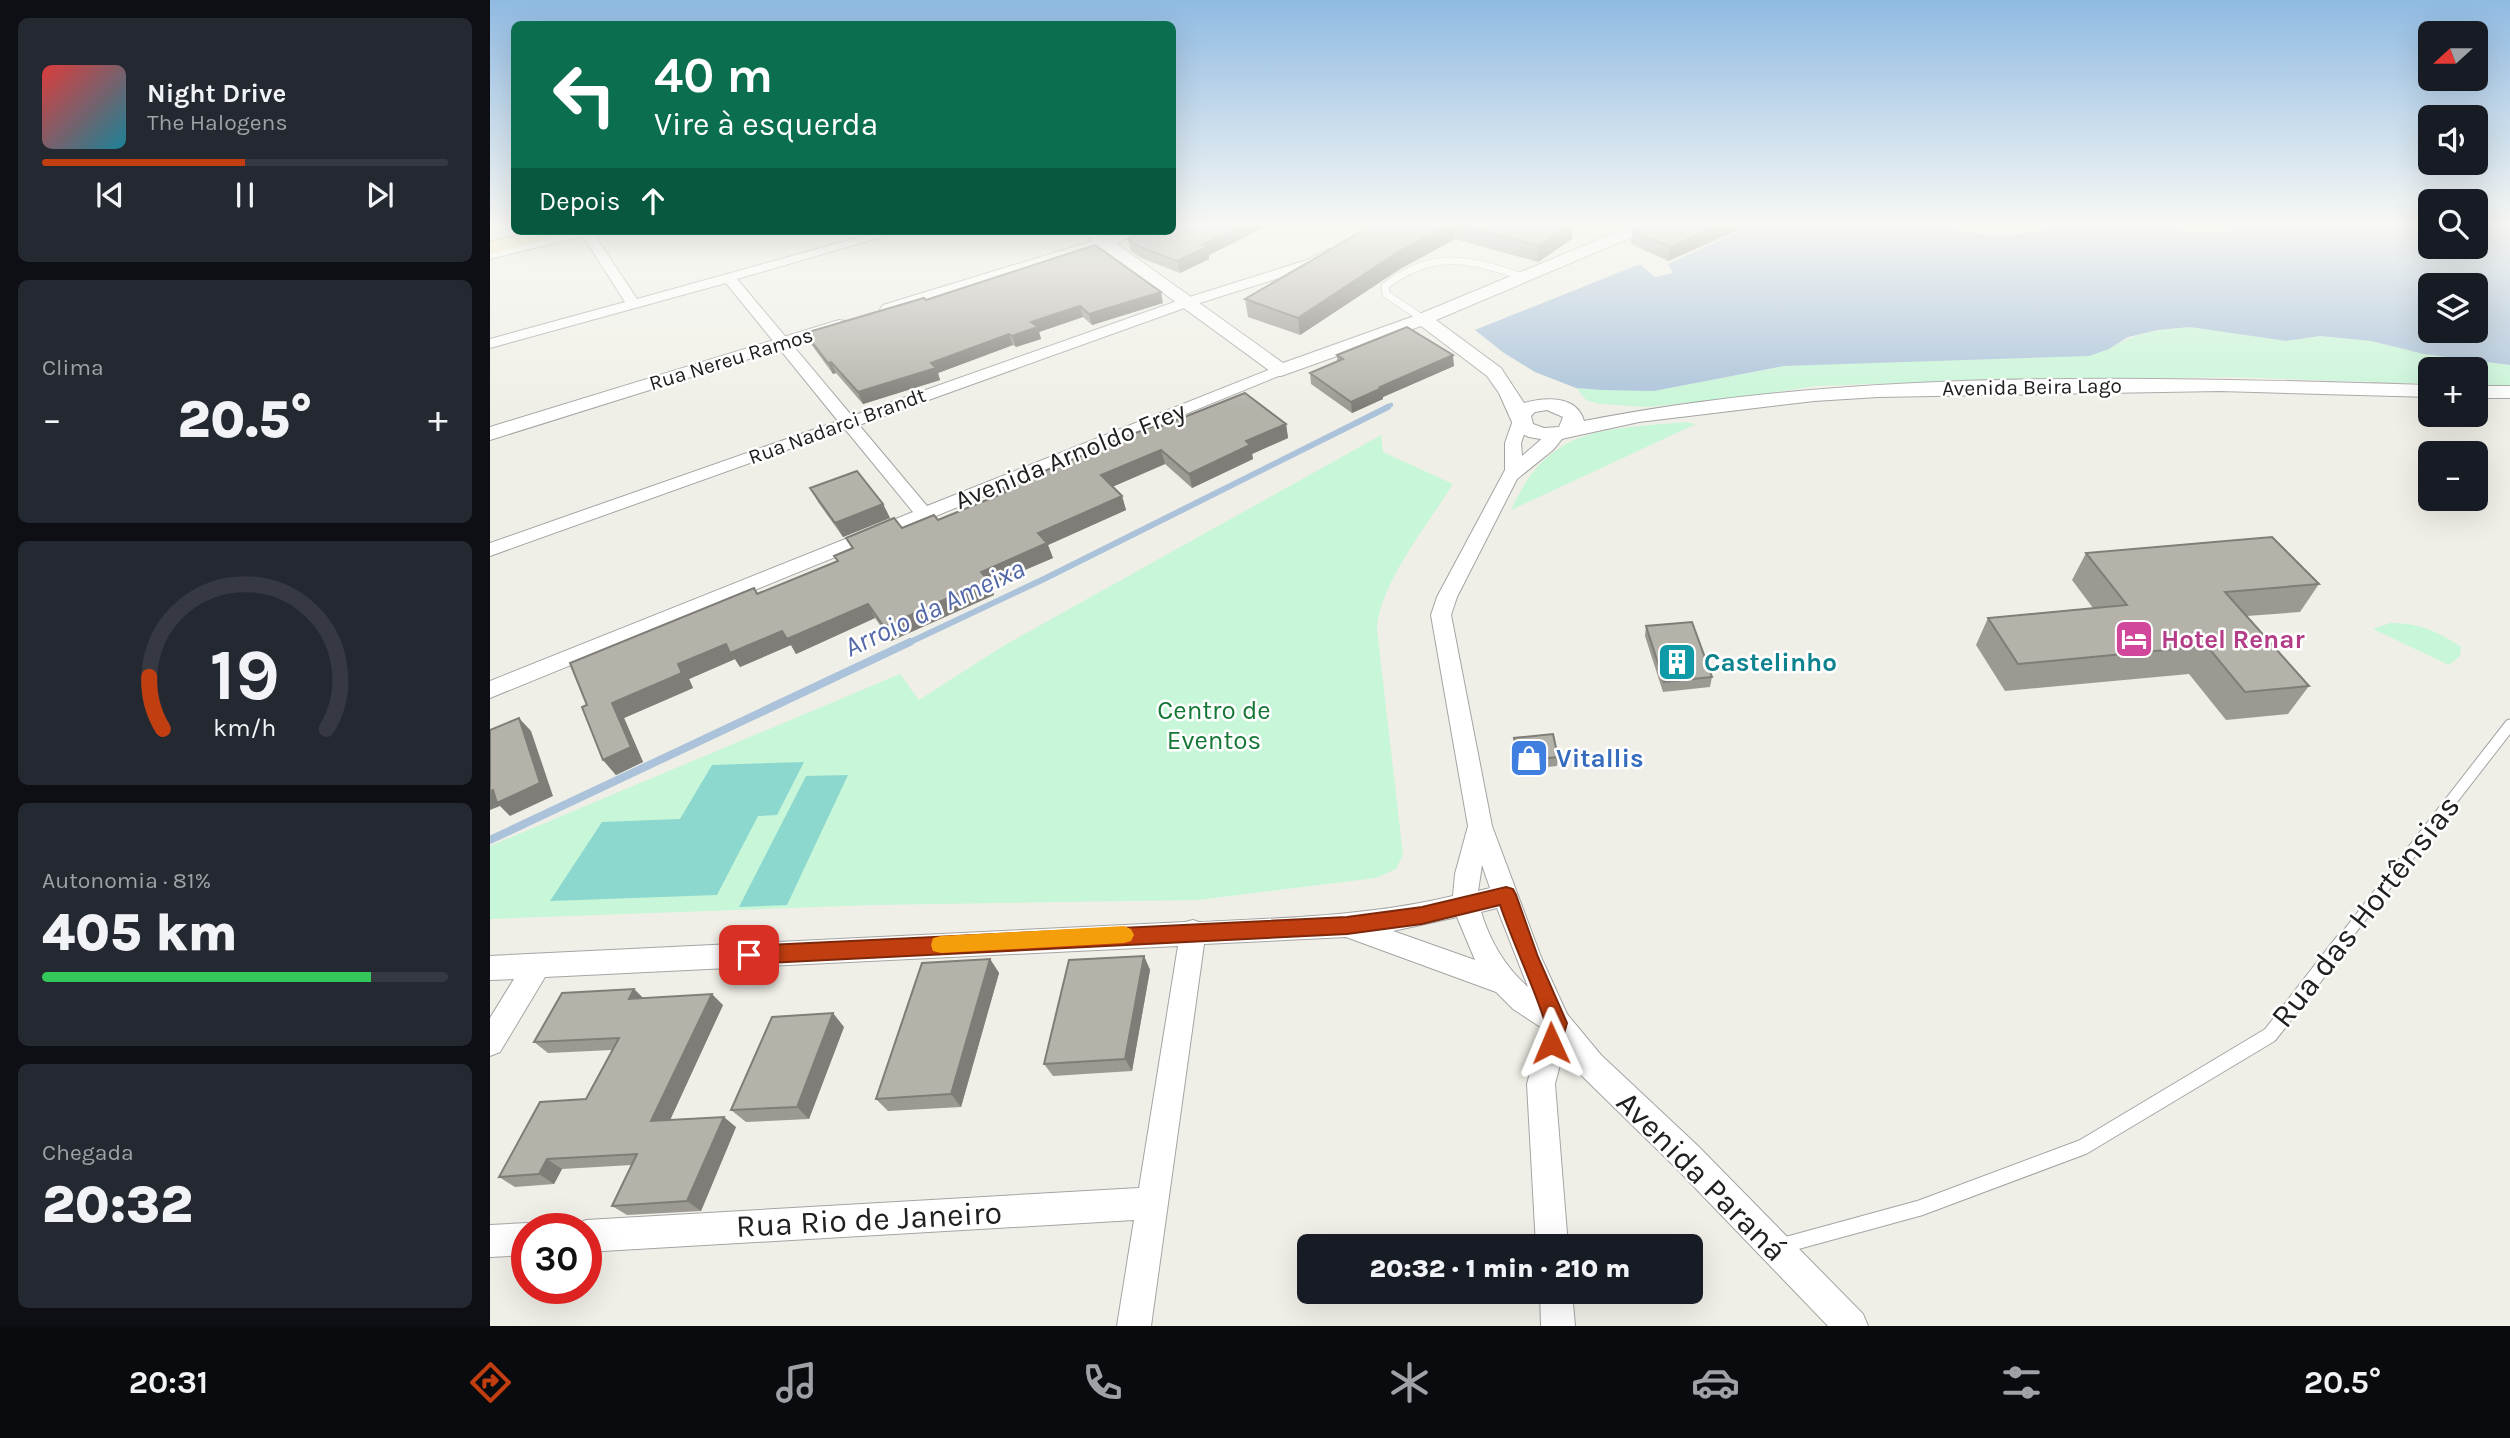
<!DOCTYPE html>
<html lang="pt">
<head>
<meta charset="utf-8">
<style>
	body { margin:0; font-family:Karla,sans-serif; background:#242831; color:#f1f3f6; height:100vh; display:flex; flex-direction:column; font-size:26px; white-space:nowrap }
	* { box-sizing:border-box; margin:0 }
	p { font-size:23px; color:#9ea1a6 }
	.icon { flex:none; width:38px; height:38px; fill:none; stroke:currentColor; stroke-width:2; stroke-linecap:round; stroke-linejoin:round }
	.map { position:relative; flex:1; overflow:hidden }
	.details { display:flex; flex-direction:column; gap:18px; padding:18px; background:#0d0f14; width:490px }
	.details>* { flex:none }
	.hud { position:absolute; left:21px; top:21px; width:665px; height:214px; border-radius:10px; box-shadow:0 7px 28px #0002; background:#0b6e4f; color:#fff; overflow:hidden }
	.needle { width:46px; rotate:249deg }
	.fabs { position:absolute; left:1928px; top:21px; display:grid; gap:14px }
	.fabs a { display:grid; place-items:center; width:70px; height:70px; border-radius:10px; background:#171b24; box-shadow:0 7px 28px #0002; font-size:35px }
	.speed { position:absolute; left:21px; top:1213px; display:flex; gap:14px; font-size:35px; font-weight:700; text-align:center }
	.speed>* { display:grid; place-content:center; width:91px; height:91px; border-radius:50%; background:#171b24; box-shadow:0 7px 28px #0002; line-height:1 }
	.speed .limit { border:10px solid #d22; background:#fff; color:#111 }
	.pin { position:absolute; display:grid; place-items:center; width:60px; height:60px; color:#fff; margin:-30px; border-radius:14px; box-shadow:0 4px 10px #0006 }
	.me { position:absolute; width:77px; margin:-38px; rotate:359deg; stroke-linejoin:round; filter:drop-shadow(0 0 5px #0008) }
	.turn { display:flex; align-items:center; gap:24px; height:147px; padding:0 28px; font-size:32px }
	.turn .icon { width:91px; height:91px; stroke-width:2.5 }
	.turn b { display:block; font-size:49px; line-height:60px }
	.then { display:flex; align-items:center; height:66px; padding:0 28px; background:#0003; gap:14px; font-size:26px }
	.big { font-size:52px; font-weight:800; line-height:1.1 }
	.details .widget { flex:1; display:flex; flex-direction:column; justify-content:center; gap:10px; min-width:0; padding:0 24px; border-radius:10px; background:#242831 }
	.details .dial { align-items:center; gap:0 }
	.dial svg { height:182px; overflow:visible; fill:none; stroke:#363941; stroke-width:7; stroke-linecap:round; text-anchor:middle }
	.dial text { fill:#f1f3f6; stroke:none }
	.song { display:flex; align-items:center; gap:21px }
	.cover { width:84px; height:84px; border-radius:10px; background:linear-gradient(135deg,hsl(0 70% 55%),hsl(190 70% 35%)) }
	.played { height:7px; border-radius:4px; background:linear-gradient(90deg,#c03e10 50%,#363941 50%) }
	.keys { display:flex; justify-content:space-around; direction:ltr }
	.heat { display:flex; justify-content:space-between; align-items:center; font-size:38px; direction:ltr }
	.charge { height:10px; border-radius:5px; background:linear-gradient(90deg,#34c759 81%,#363941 0) }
	.trip { position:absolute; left:807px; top:1234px; width:406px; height:70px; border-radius:10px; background:#171b24; box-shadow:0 7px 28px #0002; font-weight:800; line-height:70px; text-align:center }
	.menu { display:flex; height:112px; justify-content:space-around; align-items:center; background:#090b0e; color:#9ea1a6 }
	.menu .icon { width:49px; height:49px }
	.menu .on { color:#c03e10 }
	.menu b { font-size:32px; color:#f1f3f6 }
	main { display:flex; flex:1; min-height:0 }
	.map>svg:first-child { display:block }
</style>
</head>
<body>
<main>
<section class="details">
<div class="widget">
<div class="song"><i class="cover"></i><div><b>Night Drive</b><p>The Halogens</p></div></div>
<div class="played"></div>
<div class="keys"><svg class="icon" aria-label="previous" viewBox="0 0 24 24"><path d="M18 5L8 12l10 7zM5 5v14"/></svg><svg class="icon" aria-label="pause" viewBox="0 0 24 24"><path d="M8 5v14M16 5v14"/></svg><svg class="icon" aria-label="next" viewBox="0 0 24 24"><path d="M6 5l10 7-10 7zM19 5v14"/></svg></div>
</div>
<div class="widget"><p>Clima</p>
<div class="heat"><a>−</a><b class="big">20.5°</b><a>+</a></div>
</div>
<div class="widget dial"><svg viewBox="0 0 100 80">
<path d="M14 69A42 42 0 1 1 86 69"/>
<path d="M14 69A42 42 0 0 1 8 46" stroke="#c03e10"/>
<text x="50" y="56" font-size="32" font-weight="700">19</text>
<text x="50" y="72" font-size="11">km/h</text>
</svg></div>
<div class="widget"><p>Autonomia · 81%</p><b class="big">405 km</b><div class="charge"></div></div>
<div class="widget"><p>Chegada</p><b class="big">20:32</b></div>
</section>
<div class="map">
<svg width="2020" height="1326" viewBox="0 0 2020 1326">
	<rect width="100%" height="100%" fill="#f0efe7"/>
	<path fill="#c8f6d8" d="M1700,327l96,14 34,-5 51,5 53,13 86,11v22l-34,-2v-16h-45v15l-199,-7 -278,4 -138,5 -81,12 -89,9 -46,-3 -14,-4 -10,-12 78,3 130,-25 325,-17c27,-17 50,-19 81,-22z
		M1195,422l11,2 -185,86c38,-85 93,-80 174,-88z
		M891,435l2,17 70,32c-24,39 -74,100 -76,145l26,226 -7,14 -20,9 -178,22 -325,5 -383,14v-73l410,-172 19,26 84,-54z
		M1900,623c29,0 47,8 71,24l-1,9 -11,9 -76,-36z"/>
	<path fill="#8cd8ce" d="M314,762l-27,53 -19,1 -41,79 -167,6 52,-79 78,-3 32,-54z
		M358,775l-61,130 -48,2 67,-131z"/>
	<path fill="#abc3da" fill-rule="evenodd" d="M1268,223h137l106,14 37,-5 37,-9h57l48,8 40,2 52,-10h159v24h45v-24h34v142l-86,-11 -53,-13 -51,-5 -34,5 -96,-14 -32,3 -30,7 -19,12 -20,7 -305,10 -130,25 -52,-1 -26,-2 -41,-16 -31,-19 -29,-23 165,-66 15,13 18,-4 -5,-9zM1941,285h45v46h-45z"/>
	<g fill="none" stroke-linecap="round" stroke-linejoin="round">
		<path stroke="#abc3da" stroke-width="4.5" d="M894,408l7,-3"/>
		<path stroke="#abc3da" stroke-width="6" d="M416,644l138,-65 344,-172"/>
		<path stroke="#abc3da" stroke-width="8" d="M0,840l420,-198"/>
		<g stroke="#a4a4a4" stroke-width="8">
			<path id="service-far2" d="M933,319l-37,-25 -1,-8c49,-37 85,-27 138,-9"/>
		</g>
		<g stroke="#a4a4a4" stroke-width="13">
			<path id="service-far1" d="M1850,944l170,-219"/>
		</g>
		<g stroke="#a4a4a4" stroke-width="17">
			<path id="service" d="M1291,1246l139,-38 163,-61 187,-112 72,-93"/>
		</g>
		<g stroke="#a4a4a4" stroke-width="2">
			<path id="minor" d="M80,231h22l45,68 245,-68h20l-165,48 115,137 328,-116 127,-40 22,-11 7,4 -19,13 -127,40 -331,119 68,81 349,-139h10l3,3 -3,3 -796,325v-17l423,-169 -68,-83 -355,127v-13l348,-122 -112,-138 -236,65v-9l135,-37 -42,-66 -93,23v-8z
				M1030,418l8,5 -7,20 1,13 30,-26h12l2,4 -13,16 -36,29 -60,118 -6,18 41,211 49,131 26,57 34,41 97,91 165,168 5,12h-40l-152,-158 -95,-93 -18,-22 -8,31 13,162h-32l-9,-162 15,-56 -29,-19 -17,-17 -150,-55 -142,7 -53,382h-34l17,-106 -548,32v-24h-13l2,-3 11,-5 553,-32 39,-242 -633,31 -45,75 -10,4v-38l24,-39 -24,1v-24l695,-34 8,-2 6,2c86,-4 170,-6 254,-26l2,-22 13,-48 -37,-211 6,-18 68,-127v-27l7,-20zM992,865l8,23 -12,3zM1007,908l31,79c-23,-20 -38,-46 -47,-75zM967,917l18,43 -82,-29z
				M37,1223l12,5h-12v27l-37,2v-32z
				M1050,1292h32l3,34h-34z"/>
		</g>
		<g stroke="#a4a4a4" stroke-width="2">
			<path id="tertiary" d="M1149,223h21l-2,3 -222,94 65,48 23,35c21,-6 53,-8 60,18 275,-54 567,-44 847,-36v12l-211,-6 -342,6 -64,4 -175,21 -87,19 -23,-4 -13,-6 -17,-38 -12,-17 -66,-50 -140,50 -7,-2 -171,-125 -208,64h-12l-3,-4 3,-4 210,-64 -8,-7 2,-3h12l8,5 11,-5h21l-22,13 166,119 134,-48zM1057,410l16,7 -4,10 -15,1 -11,-4 -2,-8 4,-4z
				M349,320l6,1 3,4 -3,4 -355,111v-13z
				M1986,386h34v12h-34z"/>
		</g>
		<g stroke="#90860c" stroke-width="2">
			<path id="primary" d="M44,231h35l-3,4 -76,19v-12z"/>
		</g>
		<use href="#service-far2" stroke="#fff" stroke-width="7"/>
		<use href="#service-far1" stroke="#fff" stroke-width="11"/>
		<use href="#service" stroke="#fff" stroke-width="15"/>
		<use href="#minor" fill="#fff" fill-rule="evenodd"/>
		<use href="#tertiary" fill="#fff" fill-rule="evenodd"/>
		<use href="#primary" fill="#f5e7a7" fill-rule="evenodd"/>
	</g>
	<path fill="#9c9992" d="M682,223h101l-64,32v4l-29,14 -39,-15 -10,-7 -3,-12z
		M886,223h197l-1,16 -34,23 -83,-23 -55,30 -100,66 -52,-18 -3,-18z
		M1160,223h104l-86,38 -37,-17 1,-14z
		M436,300l237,3 -71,22 -9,-8 -44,15 2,7 -25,8 -3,-2 -75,28 2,7 -77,24 -27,-31 -3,1 -22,-30 -6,-11z
		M847,355l117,11 -71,31v2l-31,14 -41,-29 -1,-11 27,-11z
		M796,424l2,14 -36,16 1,5 -61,29 -27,-24 -53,23 10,9 4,14 -78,35 5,13 -63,27 4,10 -103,46 -16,-23 -79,36 -5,-9 -51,22 -5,-8 -46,20 4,9 -69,30 19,44 -27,13 -13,-15 -16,-55 170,-111 80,-33 -3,-5 18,-7 -6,-11 56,-10 36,-8 66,-28 -1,-4 86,-35v-3l68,-22z
		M320,488l73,16 7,14 -47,19 -25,-35z
		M1596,553l233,31 -19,28 -53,4 62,70 -21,28 -62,6 -37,-46 -184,17 -29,-46 12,-27 105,-10 -21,-28z
		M1156,626l66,51 -2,10 -47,5 -18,-56z
		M1024,738l44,19 -1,9 -39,4 -4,-22z
		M654,956l6,14 -18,101 -79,5 -9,-12z
		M500,959l9,14 -38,134 -73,4 -12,-12z
		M144,989l9,9 80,7 -53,115 66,7 -35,84 -74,4 -15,-9 20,-41 -70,4 -8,15 -39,3 -16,-10 87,-78 26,-49 -64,3 -14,-11z
		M354,1027l-35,92 -63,3 -15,-12z"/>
	<path fill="#7f7d77" d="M758,223h25l-64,32v4l-29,14 -3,-12 25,-16z
		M964,223l1,16 -55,30 -100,66 -2,-17 100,-66z
		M1083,223l-1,16 -34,23v-16z
		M1234,223h30l-86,38 2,-14z
		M671,292l2,11 -71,22 -3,-11z
		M590,306l3,11 -44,15 2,7 -25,8 -4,-11 19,-14z
		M519,334l4,11 -75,28 2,7 -77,24 -5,-12 73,-29z
		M963,355l1,11 -71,31v2l-31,14 -1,-11 29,-15z
		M341,362l5,11 -3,1 -5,-11z
		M796,424l2,14 -36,16 1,5 -61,29 -3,-14 57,-33z
		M671,450l4,14 -60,26 -4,-15z
		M632,496l4,14 -78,35 5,13 -63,27 4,10 -103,46 -7,-14 97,-55 57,-39z
		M393,504l7,14 -47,19 -8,-14z
		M378,604l7,14 -79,36 -5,-9 -51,22 -5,-8 -46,20 4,9 -69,30 19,44 -27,13 -13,-15 9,-57 66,-39 48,-20 56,-13z
		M29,718l12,13 22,65 -43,20 -10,-10 -10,4v-18z
		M654,956l6,14 -18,101 -7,-12z
		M500,959l9,14 -38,134 -10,-13z
		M144,989l12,12 -17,-2z
		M222,994l11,11 -58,126 -14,-10z
		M343,1013l11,14 -35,92 -12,-12z
		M234,1117l12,10 -35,84 -14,-10z
		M57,1159l15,10 -8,15 -15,-10z"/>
	<path fill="#b5b2aa" stroke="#7f7d77" stroke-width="2" d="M682,223h76l-46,22 5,2 -30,14 -39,-15 -10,-7 17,-8h27z
		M886,223h77l-55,29 -100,66 -53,-19z
		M966,223h116l-34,23z
		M1160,223h74l-54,24 -38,-17z
		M605,245l66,47 -72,22 -9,-8 -49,16 7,5 -26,9 -3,-2 -78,29 5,5 -78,24 -27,-30 -3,1 -23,-30 119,-35 2,2z
		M917,327l46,28 -73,32 2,1 -31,14 -41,-29 33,-14 -6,-4z
		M755,393l41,31 -40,17 4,4 -61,29 -28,-24 -60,25 21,21 -84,37 9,10 -66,29 7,8 -104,47 -16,-23 -81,35 -5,-8 -52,22 -4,-9 -48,20 4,9 -70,30 19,44 -28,13 -21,-53 5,-2 -17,-42 184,-75 3,6 81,-33 -4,-5 19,-8 -7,-10 48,-20 8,10 32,-13 4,5 68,-28 -3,-4 88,-36 -2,-2 65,-24 3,2z
		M367,471l26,33 -48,19 -25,-35z
		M1782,537l47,47 -94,8 84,94 -64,6 -38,-46 -189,18 -30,-46 139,-13 -41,-52z
		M1202,622l20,55 -48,5 -18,-56z
		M29,718l21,65 -43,20 -4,-13 -3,2v-62z
		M1063,734l5,23 -40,4 -4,-23z
		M654,956l-19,103 -81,5 25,-104z
		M500,959l-39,135 -75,5 46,-136z
		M144,989l-5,10 83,-5 -61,127 73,-4 -37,84 -75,5 25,-52 -90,5 -8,15 -40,3 41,-75 46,-3 33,-61 -85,4 28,-49z
		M343,1013l-36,94 -66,3 41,-93z"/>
	<linearGradient id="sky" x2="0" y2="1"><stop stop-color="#8fbae2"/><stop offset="0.55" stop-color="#f8f8f4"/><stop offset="1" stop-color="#f8f8f4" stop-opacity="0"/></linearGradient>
	<rect width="2020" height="408" fill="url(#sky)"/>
	<path fill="#c03e10" stroke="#7d280a" stroke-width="2" d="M1016,887l7,2 3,6 22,62 29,66 -8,28 -8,2 -7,-2c-5,-12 4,-21 0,-32 -13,-39 -31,-76 -44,-114l-78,19 -75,10 -598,30 -7,-3 -3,-6 3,-7 7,-2 598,-29 75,-10z"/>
	<path fill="#f59e0b" d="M634,926l7,3 3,6 -3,6 -7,2 -183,10 -8,-2 -2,-6 2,-7 8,-2z"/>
	<defs>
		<g id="hotel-square" transform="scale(2.0125)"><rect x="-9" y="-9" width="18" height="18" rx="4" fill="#d1479c" stroke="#fff"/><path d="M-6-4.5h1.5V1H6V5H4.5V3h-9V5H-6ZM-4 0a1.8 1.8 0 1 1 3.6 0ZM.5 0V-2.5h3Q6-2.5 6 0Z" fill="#fff"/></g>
		<g id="building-square" transform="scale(2.0125)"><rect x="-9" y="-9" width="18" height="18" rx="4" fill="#0f9aa8" stroke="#fff"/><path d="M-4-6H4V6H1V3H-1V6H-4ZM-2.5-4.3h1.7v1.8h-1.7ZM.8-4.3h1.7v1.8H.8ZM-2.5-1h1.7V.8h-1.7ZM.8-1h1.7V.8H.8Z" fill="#fff"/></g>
		<g id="shop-square" transform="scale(2.0125)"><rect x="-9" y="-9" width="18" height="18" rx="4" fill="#3f7fe0" stroke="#fff"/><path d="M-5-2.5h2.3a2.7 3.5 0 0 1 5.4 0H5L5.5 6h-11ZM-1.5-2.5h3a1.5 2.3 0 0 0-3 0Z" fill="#fff"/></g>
	</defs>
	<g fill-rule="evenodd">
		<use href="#hotel-square" x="1644" y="639"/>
		<use href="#building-square" x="1187" y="662"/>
		<use href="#shop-square" x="1039" y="758"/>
	</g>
	<g text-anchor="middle" stroke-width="5" stroke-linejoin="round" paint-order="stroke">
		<g font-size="21" fill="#202020" stroke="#fff">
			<text transform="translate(241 359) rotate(-17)" y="7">Rua Nereu Ramos</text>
			<text transform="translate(1542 387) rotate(-1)" y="7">Avenida Beira Lago</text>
			<text transform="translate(347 426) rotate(-20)" y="7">Rua Nadarci Brandt</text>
		</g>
		<g font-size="26" fill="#202020" stroke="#fff">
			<text transform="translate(580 455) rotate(-22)" y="9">Avenida Arnoldo Frey</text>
		</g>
		<g font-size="26" font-weight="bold" fill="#b23c85" stroke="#fff" text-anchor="start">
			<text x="1671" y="648">Hotel Renar</text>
		</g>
		<g font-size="26" font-weight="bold" fill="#0d838f" stroke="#fff" text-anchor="start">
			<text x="1214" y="671">Castelinho</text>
		</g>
		<g font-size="26" fill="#157736" stroke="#fff">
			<text x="724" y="719">Centro de<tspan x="724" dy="30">Eventos</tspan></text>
		</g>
		<g font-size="26" font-weight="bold" fill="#366cbe" stroke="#fff" text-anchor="start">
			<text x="1066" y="767">Vitallis</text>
		</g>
		<g font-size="28" font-style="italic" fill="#5368a9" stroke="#fff">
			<text transform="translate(444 607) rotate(-25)" y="10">Arroio da Ameixa</text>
		</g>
		<g font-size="32" fill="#202020" stroke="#fff">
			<text transform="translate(1875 911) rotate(-52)" y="11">Rua das Hortênsias</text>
			<text transform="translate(1212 1176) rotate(45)" y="11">Avenida Paraná</text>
			<text transform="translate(379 1219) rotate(-3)" y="11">Rua Rio de Janeiro</text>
		</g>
	</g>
</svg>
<div class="fabs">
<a><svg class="needle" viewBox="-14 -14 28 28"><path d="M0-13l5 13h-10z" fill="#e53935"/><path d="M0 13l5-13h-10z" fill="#9ea1a6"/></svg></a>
<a><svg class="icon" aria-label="sound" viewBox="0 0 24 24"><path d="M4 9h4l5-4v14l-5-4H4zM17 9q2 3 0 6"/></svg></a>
<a><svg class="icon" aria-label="search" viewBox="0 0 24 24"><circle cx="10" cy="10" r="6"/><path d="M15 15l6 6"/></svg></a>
<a><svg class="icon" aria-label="layers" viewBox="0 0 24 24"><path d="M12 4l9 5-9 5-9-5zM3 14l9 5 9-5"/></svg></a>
<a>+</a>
<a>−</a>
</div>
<div class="speed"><div class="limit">30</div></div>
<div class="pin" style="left:259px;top:955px;background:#d93025"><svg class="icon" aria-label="arrive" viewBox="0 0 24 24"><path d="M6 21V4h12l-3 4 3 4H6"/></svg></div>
<svg class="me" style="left:1061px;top:1043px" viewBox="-20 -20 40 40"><path d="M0-17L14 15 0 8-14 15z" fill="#c03e10" stroke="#fff" stroke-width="4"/></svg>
<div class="trip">20:32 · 1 min · 210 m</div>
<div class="hud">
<div class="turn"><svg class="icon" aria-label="left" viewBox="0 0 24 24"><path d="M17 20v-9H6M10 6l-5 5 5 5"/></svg><div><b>40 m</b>Vire à esquerda</div></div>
<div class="then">Depois<svg class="icon" aria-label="ahead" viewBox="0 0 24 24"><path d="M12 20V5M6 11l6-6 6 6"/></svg></div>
</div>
</div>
</main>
<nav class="menu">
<b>20:31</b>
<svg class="icon on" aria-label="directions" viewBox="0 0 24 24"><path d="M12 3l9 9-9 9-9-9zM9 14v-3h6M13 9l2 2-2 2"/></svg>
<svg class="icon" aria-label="music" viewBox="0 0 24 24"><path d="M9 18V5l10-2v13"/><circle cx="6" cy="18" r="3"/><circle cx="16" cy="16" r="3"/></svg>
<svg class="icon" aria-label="phone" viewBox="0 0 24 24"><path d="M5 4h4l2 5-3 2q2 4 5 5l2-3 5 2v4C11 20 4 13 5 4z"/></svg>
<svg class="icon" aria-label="climate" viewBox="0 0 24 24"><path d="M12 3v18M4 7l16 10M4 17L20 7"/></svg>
<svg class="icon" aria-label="car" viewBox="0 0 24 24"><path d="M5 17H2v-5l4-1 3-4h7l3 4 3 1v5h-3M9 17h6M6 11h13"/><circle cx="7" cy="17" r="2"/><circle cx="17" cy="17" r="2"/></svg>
<svg class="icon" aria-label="filters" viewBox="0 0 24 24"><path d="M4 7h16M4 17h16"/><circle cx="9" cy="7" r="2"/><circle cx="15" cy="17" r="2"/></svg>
<b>20.5°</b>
</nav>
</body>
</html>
